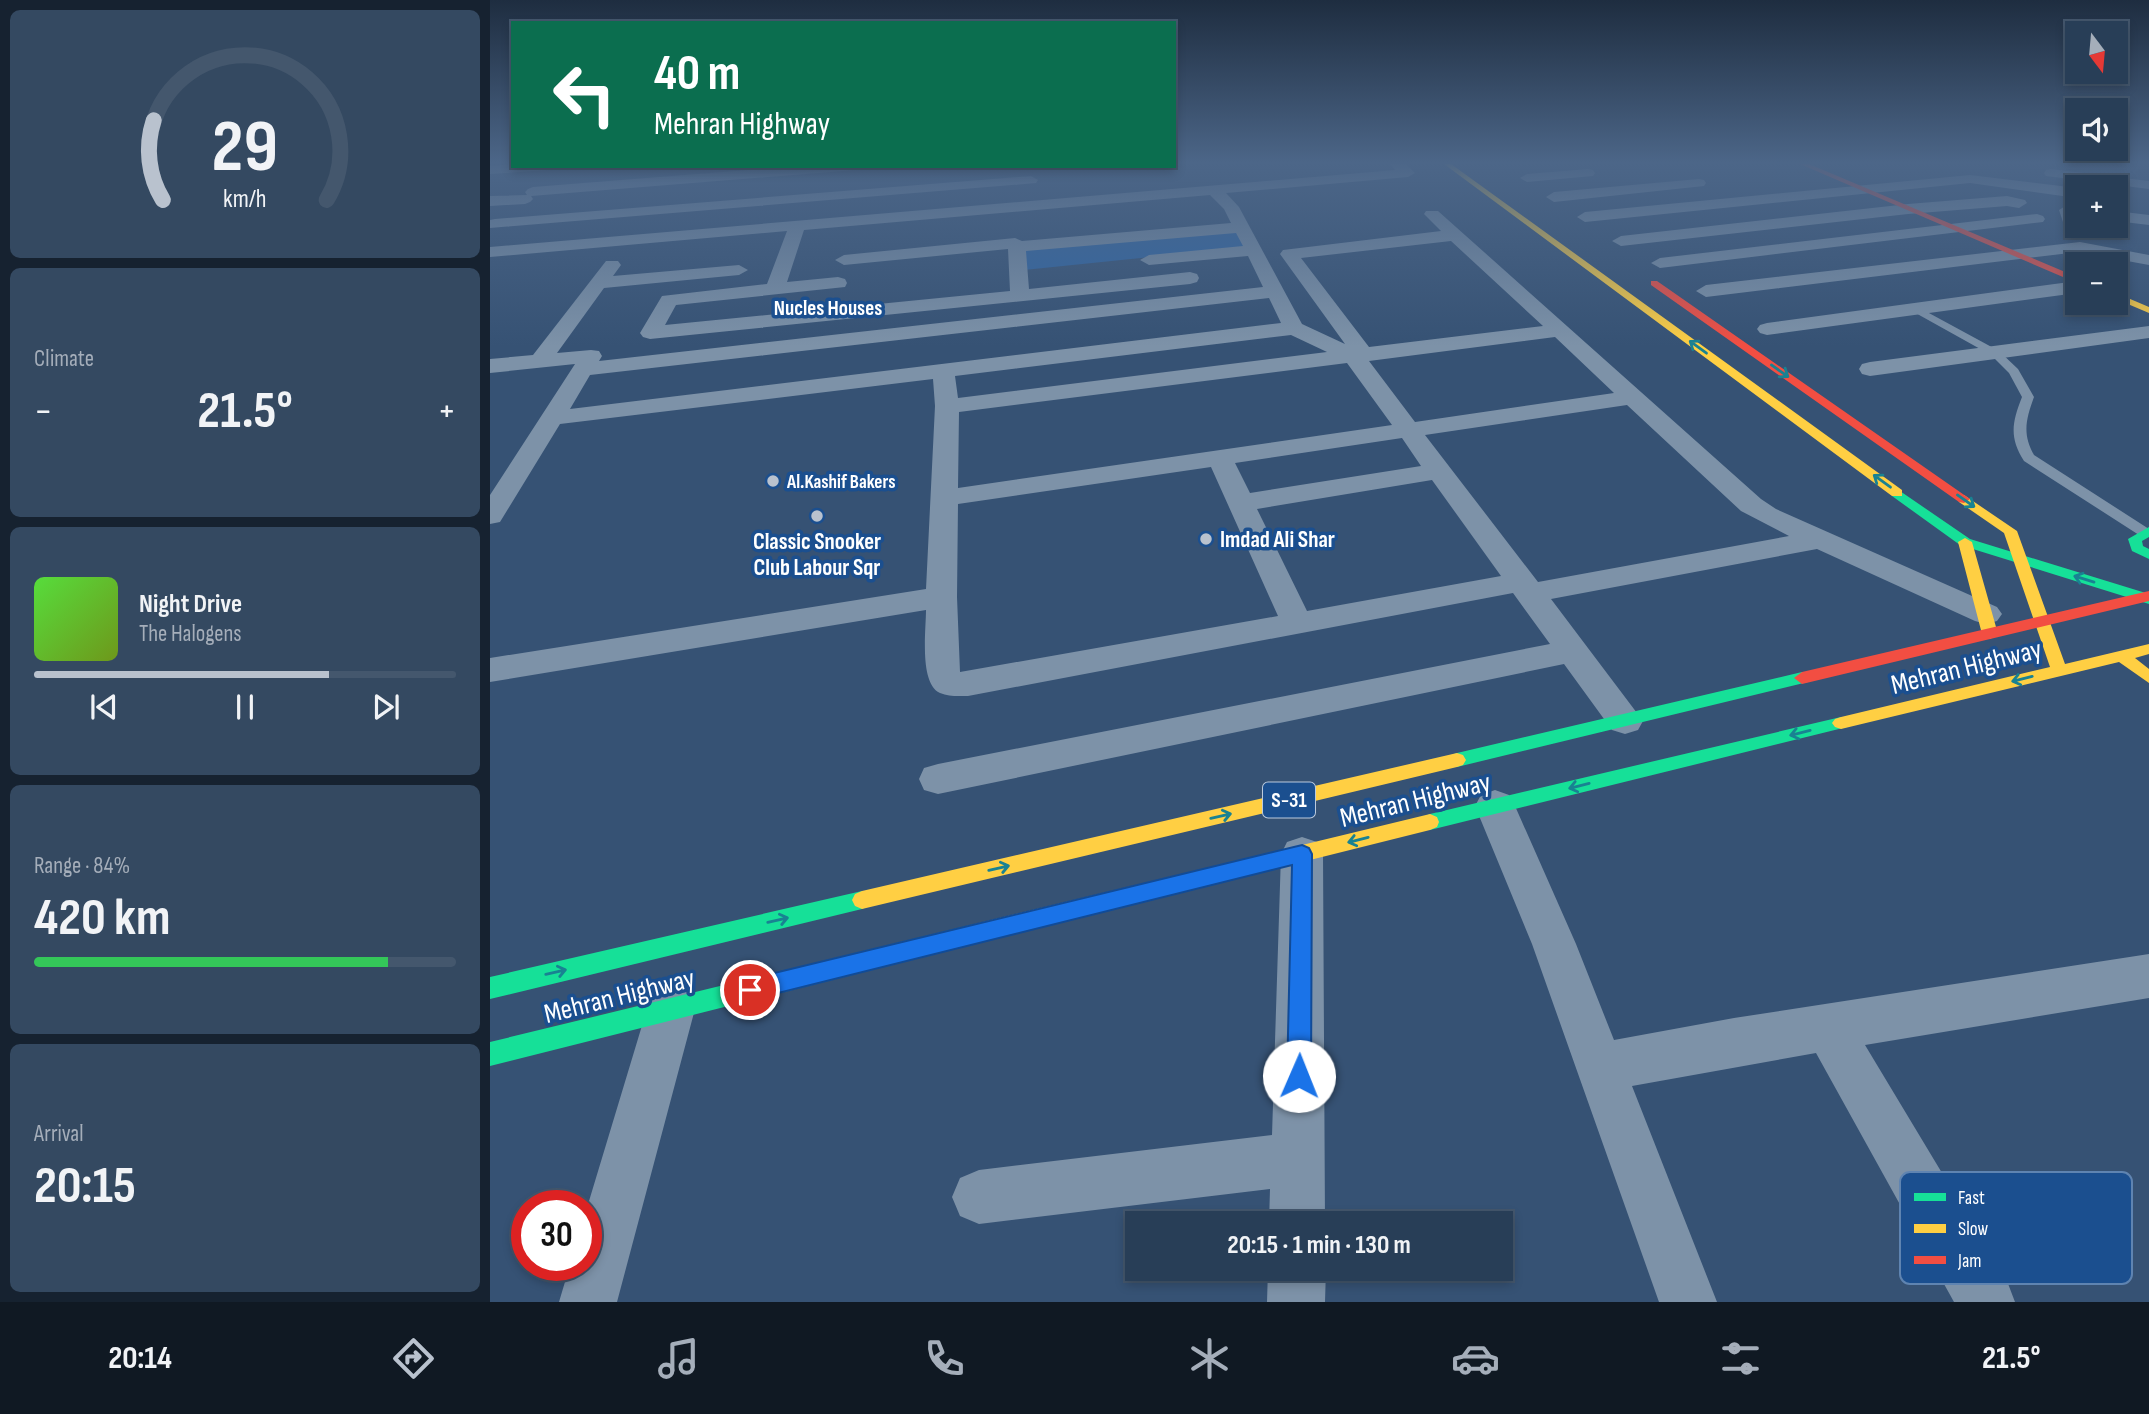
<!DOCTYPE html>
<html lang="en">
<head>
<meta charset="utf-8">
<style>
	body { margin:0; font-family:"Sofia Sans Condensed",sans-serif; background:#344961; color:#f1f3f6; height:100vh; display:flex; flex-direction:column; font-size:26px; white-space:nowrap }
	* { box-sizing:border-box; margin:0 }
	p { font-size:23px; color:#a5aeba }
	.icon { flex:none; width:38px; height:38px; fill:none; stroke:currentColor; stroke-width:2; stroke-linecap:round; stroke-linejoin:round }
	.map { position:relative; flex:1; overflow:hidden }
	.sheet { display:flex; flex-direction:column; gap:10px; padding:10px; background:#162230; width:490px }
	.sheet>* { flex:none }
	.guide { position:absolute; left:21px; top:21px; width:665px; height:147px; border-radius:0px; box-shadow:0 4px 10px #0003,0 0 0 2px #44576d; background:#0b6e4f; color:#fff; overflow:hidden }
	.needle { width:46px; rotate:164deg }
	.fabs { position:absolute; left:1575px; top:21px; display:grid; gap:14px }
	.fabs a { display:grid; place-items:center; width:63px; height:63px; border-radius:0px; background:#283e57; box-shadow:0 4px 10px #0003,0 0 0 2px #44576d; font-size:35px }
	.speed { position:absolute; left:21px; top:1190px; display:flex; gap:14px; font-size:35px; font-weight:700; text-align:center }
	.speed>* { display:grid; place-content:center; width:91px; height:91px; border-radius:50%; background:#283e57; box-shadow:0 4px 10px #0003,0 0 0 2px #44576d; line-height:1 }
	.speed .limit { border:10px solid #d22; background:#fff; color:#111 }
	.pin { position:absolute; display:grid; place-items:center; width:60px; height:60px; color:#fff; margin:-30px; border:4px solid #fff; border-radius:50%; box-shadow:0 2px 7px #0007 }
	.me { position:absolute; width:77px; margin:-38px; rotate:1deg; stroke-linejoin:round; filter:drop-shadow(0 0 5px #0008) }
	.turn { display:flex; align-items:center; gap:24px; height:147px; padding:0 28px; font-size:32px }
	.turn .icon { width:91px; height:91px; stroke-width:2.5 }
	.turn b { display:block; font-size:49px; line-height:60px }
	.big { font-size:52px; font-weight:700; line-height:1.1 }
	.sheet .card { flex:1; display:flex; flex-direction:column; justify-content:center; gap:10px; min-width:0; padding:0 24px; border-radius:10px; background:#344961 }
	.sheet .dial { align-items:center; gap:0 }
	.dial svg { height:182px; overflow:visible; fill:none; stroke:#44576d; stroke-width:7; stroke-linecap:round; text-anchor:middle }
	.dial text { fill:#f1f3f6; stroke:none }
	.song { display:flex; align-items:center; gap:21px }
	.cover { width:84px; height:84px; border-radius:10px; background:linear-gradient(135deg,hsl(110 70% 55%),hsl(80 70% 35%)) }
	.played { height:7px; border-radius:4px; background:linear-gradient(90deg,#b9c2ce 70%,#44576d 70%) }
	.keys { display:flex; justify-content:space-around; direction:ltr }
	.heat { display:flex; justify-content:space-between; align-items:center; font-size:38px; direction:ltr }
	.charge { height:10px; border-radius:5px; background:linear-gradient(90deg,#34c759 84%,#44576d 0) }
	.trip { position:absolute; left:635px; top:1211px; width:388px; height:70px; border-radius:0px; background:#283e57; box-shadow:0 4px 10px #0003,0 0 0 2px #44576d; font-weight:700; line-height:70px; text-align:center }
	.tabs { display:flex; height:112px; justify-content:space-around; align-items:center; background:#101923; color:#a5aeba }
	.tabs .icon { width:49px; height:49px }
	.tabs .on { color:#b9c2ce }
	.tabs b { font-size:32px; color:#f1f3f6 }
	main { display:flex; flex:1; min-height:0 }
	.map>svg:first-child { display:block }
</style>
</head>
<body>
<main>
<section class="sheet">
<div class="card dial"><svg viewBox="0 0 100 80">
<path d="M14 69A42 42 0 1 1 86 69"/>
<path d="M14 69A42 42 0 0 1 10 34" stroke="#b9c2ce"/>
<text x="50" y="56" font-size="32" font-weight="700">29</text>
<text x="50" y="72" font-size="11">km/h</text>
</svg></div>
<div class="card"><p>Climate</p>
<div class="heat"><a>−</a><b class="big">21.5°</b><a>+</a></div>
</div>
<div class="card">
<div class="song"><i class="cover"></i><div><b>Night Drive</b><p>The Halogens</p></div></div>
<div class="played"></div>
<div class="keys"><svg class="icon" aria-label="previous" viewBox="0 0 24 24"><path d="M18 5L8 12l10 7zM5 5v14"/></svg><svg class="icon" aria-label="pause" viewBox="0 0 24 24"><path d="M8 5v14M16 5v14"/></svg><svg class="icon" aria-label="next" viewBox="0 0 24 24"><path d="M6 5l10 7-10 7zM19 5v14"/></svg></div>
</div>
<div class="card"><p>Range · 84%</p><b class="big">420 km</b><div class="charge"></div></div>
<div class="card"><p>Arrival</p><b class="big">20:15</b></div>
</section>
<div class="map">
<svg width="1659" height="1302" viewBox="0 0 1659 1302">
	<rect width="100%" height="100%" fill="#365274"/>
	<path fill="#2f66a5" d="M748,229l10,18 -224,23 -4,-22z"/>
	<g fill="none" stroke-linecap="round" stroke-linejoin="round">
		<path fill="#7d92a8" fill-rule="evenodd" d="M1426,306l83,45 19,18 16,28c-8,22 -12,37 0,58l115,74v6h-10l-115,-74c-15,-23 -12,-39 -2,-64l-13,-24 -18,-18 -79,-44v-4z"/>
		<path fill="#7d92a8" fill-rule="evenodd" d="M23,164v2h43l-7,4 -59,4v-8z
			M900,164h16l9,9 -7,4 -182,16 13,14 63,117 43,20 -65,-90 3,-4 158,-19 -17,-17 2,-3h12l323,288 15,10 221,98 5,7 -5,7 -11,3 -11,-3 -158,-72 -266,50 92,122 -5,9 -13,4 -13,-4 -48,-66 -626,130 -14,-4 -5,-11 5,-11 14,-4 612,-120 -37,-51 -545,103c-9,0 -19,1 -28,-3 -21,-10 -14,-62 -14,-83l-436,72v-24l436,-69 9,-183 -2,-27 -373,45 -60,98 -10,2v-29l85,-131 -85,9v-14l43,-4 73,-94h12l3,4 -8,11 126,-11 9,5 -9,5 -135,13 -47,65 34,-3 8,1 3,5 -3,5 664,-74 -15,-31 -99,9 -9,-5 9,-5 94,-9 -7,-13 -210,18 3,38 161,-17 7,2 2,4 -2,4 -7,2 -540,55 -7,-2 -3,-4 22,-37 105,-12 20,-53 -297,26v-10l905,-77zM720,195l14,14 7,14 -209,18 -7,-3 -171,17 -9,5 9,5 164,-16 2,42 -345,34 11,-20 169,-18 2,-4 -2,-4 -7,-2 -51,5 17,-52zM961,241l92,85 -174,21 -68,-89zM779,298l12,25 -711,86 20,-34zM801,335l36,17 -369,46 -3,-22zM1065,337l59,56 -199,29 -46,-61zM857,363l45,62 -434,63 1,-76zM1137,405l114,106 48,25 -251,46 -113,-147zM912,438l19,28 -171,27 -15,-30zM721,467l67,149 -318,56 -3,-75 1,-93zM942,480l69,96 -194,35 -50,-102z
			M309,166h64l-7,4 -325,26 2,3 -3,3 -5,2 -35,2v-10l37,-1 -2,-3 3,-3 5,-2z
			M1098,169l5,1 2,3 -2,3 -66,6 -7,-4 7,-4z
			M1561,169l98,12v8l-103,-13 -2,-3 2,-3z
			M1480,175l107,13v10l-107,-15 -385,39 -8,-5 8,-5z
			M541,176l7,4 -2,3 -546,45v-8l5,-1z
			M1209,179l5,1 2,3 -2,3 -150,16 -8,-5 8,-5z
			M1517,196l18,4 2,3 -8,5 -12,-2 -99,8 -287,32 -9,-5 9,-5 287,-32z
			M1577,205l8,5 2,16 35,4 8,5 -8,5 -45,-6 -8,-24z
			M1626,211l33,4v10l-33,-4z
			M1547,214l6,2 2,3 -2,3 -383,46 -9,-5 9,-5z
			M1590,242l69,13v10l-71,-13 -372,45 -10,-6 10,-6z
			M1587,281v12l-310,42 -7,-2 -3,-4 3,-4 7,-2z
			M1659,326v12l-279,38 -8,-2 -3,-5 3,-5 8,-2z
			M1005,790l14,5 6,11 61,138 38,96 120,-22 415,-64v44l-284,47 142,236 8,21h-61l-138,-249 -184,33 85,216h-58l-127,-358 -57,-138 6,-11z
			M812,837l15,5 6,12 2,369h-56l1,-34 -291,35 -19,-8 -8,-19 8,-19 19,-8 293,-35 9,-281 6,-12z
			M181,986l17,7 7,16 -78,293h-58l11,-37h16v-54l61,-202 7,-16z
			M778,1269h58l-1,33h-58z"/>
		<path fill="#16e098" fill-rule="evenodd" d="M1407,489l73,50 179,55v10l-189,-59 -68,-49v-6z
			M1659,527v10l-7,4 1,5 6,3v10l-17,-8 -4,-12z
			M1312,672l6,2 2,4 -2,4 -351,85 -6,-2 -3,-5 3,-5 6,-2z
			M1351,717l6,2 3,4 -3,4 -417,103 -7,-3 -2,-5 2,-5 7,-3z
			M372,891l7,3 3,6 -3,6 -7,3 -372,90v-22z
			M485,924l7,3 4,7 -4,7 -7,3 -485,122v-24z"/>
		<path fill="#ffcf43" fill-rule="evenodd" d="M954,164h7l451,326v6h-10z
			M1626,293l33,14v6l-33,-14z
			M1474,495l53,36 48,133 84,-20v10l-14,4 14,11v14l-30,-21 -278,67 -6,-2 -3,-4 3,-4 6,-2 209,-50 -46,-134 -45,-31 -1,-3z
			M1475,538l7,4 26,92 -8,5 -8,-5 -24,-92z
			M967,753l6,2 3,5 -3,5 -6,2 -595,142 -7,-3 -3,-6 3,-6 7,-3z
			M940,814l7,3 2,5 -2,5 -7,3 -455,114 -7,-3 -4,-7 4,-7 7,-3z"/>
		<path fill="#f24e42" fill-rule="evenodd" d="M1310,164h9l268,113v6z
			M1161,281h6l313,218 -6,4 -5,-1 -308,-217z
			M1659,591v10l-347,83 -8,-6 8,-6z"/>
	</g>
	<defs><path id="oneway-shaft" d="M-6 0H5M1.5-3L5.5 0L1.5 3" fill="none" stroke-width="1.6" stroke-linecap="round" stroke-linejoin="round" transform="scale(1.75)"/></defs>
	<g stroke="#198292">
		<use href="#oneway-shaft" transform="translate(1208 347) rotate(-144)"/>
		<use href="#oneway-shaft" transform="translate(1290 371) rotate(35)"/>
		<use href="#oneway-shaft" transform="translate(1392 481) rotate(-144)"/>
		<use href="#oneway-shaft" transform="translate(1476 501) rotate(35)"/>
		<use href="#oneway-shaft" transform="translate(1594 579) rotate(-163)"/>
		<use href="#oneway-shaft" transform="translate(1532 679) rotate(166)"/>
		<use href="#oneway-shaft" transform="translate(1310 733) rotate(166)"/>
		<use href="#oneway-shaft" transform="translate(1089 786) rotate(166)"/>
		<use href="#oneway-shaft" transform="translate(731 816) rotate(-13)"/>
		<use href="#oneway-shaft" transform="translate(868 840) rotate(166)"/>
		<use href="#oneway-shaft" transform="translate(509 868) rotate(-13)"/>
		<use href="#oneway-shaft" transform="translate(288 920) rotate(-13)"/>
		<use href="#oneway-shaft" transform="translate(66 972) rotate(-13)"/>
	</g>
	<linearGradient id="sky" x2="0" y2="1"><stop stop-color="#1e2d40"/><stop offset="0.47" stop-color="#4c6688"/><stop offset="1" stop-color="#4c6688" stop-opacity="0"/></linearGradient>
	<rect width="1659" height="346" fill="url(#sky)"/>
	<path fill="#1a73e8" stroke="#114b97" stroke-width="2" d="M812,845l7,3 3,6 -1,222 -4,8 -8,4 -8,-4 -4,-8 5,-211 -542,135 -8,-3 -3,-7 3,-8 8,-3z"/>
	<g fill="#b9c2ce" stroke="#1b4f8f" stroke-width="2.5">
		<circle cx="283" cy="481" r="7"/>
		<circle cx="327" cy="516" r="7"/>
		<circle cx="716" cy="539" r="7"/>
	</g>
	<g text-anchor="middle" stroke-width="7" stroke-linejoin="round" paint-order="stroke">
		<g font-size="19" font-weight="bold" fill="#fff" stroke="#1b4f8f" text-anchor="start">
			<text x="297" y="488">Al.Kashif Bakers</text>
		</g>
		<g font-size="21" font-weight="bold" fill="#fff" stroke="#1b4f8f">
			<text x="338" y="315">Nucles Houses</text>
		</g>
		<rect fill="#1b4f8f" stroke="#bbcadd" stroke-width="2" x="773" y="782.5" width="52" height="35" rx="5"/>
		<g font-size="21" font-weight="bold" fill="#fff">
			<text x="799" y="807">S-31</text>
		</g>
		<g font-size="23" font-weight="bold" fill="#fff" stroke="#1b4f8f" text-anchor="start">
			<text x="730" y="547">Imdad Ali Shar</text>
			<text x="327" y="549" text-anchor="middle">Classic Snooker<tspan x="327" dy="26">Club Labour Sqr</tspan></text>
		</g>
		<g font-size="28" fill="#fff" stroke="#1b4f8f">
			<text transform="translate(1476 666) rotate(-14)" y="10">Mehran Highway</text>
			<text transform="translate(925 799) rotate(-14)" y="10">Mehran Highway</text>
			<text transform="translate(129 995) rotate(-14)" y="10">Mehran Highway</text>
		</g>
	</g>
	<rect x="1410" y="1172" width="232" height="112" rx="10" fill="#1b4f8f" stroke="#5f84b1" stroke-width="2"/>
	<rect x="1424" y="1193" width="32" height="8" fill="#16e098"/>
	<rect x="1424" y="1224" width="32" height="9" fill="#ffcf43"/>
	<rect x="1424" y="1256" width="32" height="8" fill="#f24e42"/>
	<g font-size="19" fill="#fff">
		<text x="1468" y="1204">Fast</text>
		<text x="1468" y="1235">Slow</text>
		<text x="1468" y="1267">Jam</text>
	</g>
</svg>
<div class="fabs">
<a><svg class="needle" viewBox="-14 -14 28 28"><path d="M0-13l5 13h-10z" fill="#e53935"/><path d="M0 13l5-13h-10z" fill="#a5aeba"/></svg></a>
<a><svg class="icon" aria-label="sound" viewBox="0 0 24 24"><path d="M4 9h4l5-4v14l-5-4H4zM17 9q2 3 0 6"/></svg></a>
<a>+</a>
<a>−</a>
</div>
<div class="speed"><div class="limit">30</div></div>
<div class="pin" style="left:260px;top:990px;background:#d93025"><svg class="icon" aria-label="arrive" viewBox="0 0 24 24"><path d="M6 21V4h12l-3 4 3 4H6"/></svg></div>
<svg class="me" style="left:809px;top:1076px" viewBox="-20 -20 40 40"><circle r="19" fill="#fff"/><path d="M0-13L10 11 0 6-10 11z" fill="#1a73e8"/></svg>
<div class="trip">20:15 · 1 min · 130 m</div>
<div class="guide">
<div class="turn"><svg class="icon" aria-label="left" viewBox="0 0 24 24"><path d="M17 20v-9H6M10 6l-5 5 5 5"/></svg><div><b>40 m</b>Mehran Highway</div></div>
</div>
</div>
</main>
<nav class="tabs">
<b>20:14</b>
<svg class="icon on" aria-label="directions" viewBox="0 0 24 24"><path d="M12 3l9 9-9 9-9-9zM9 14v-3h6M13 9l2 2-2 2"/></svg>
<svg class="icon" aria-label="music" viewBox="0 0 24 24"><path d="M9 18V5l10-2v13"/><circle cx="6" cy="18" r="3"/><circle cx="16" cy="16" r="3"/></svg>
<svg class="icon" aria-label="phone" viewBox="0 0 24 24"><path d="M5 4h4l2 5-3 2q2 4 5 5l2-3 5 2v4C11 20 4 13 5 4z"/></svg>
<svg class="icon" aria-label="climate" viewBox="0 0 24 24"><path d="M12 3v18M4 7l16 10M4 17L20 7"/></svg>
<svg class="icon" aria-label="car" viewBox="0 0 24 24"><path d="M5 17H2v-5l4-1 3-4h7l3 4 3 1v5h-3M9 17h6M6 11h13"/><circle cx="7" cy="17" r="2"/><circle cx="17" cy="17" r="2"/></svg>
<svg class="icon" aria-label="filters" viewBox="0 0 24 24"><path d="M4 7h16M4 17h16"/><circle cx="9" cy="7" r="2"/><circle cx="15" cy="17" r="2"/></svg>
<b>21.5°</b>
</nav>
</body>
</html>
